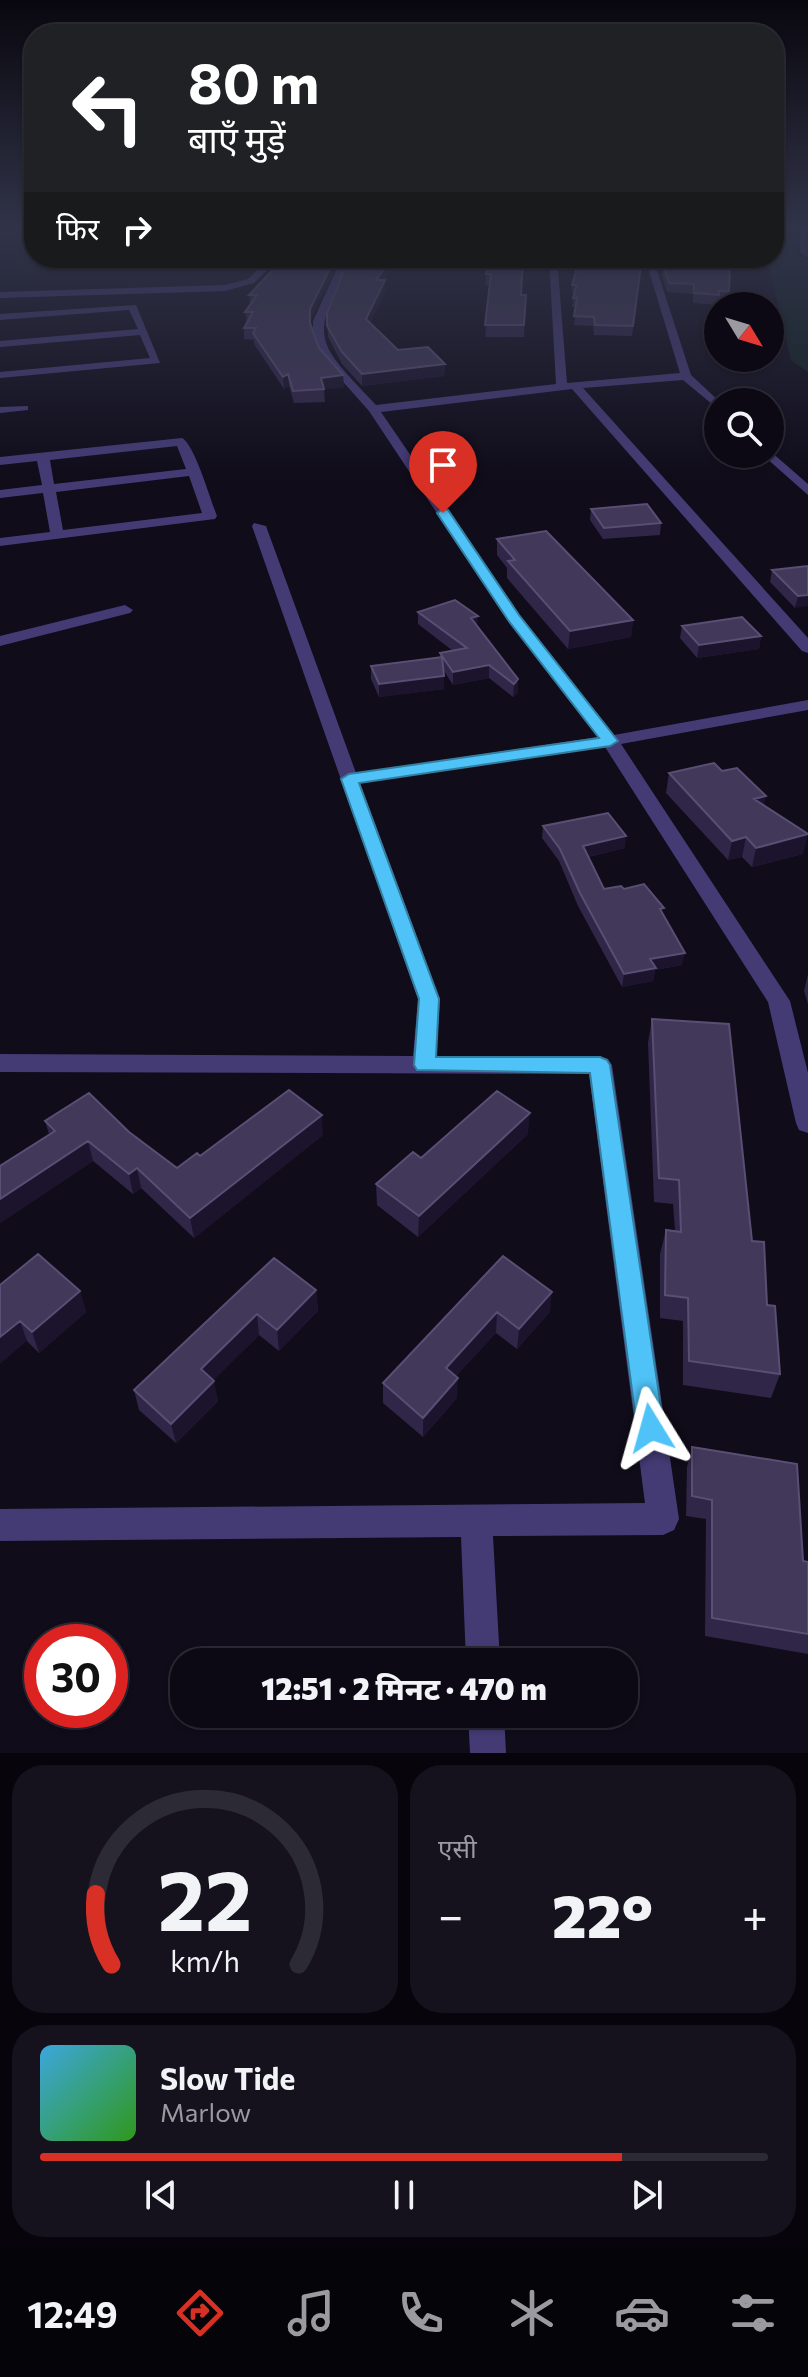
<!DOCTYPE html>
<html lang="hi">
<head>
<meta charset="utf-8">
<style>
	body { margin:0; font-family:Commissioner,"Noto Sans Devanagari",sans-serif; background:#15121d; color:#f1f3f6; height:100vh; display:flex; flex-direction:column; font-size:30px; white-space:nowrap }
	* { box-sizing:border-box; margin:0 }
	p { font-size:26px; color:#9a9aa0 }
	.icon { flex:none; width:44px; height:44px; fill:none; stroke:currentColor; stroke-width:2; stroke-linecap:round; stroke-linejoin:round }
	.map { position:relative; height:1753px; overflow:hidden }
	.side { display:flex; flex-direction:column; gap:12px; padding:12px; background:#07050b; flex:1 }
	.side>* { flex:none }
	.guide { position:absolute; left:24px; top:24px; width:760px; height:244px; border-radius:32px; box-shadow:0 2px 6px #0004,0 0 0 2px #2c2a34; background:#202124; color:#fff; overflow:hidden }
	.needle { width:52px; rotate:128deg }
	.tools { position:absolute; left:704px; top:292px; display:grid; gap:16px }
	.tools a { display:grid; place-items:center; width:80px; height:80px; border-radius:50%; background:#0c0914; box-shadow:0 2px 6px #0004,0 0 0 2px #2c2a34; font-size:40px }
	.speed { position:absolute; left:24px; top:1624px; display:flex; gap:16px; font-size:40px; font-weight:700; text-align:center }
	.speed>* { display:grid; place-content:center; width:104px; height:104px; border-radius:50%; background:#0c0914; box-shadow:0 2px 6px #0004,0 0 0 2px #2c2a34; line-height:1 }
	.speed .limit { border:12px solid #d22; background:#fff; color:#111 }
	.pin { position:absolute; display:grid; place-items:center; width:68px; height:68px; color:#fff; margin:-82px -34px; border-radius:50% 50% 50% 0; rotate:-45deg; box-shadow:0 0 8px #0007 }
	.pin .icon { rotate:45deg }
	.me { position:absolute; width:88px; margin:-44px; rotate:352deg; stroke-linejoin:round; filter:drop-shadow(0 0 6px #0008) }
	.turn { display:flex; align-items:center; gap:28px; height:168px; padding:0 32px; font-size:36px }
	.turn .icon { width:104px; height:104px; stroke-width:2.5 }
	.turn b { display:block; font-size:56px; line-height:68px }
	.then { display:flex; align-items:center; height:76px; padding:0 32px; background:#0003; gap:16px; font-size:30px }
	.big { font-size:60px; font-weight:800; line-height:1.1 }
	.side .card { flex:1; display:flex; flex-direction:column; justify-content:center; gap:12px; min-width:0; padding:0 28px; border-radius:32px; background:#15121d }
	.side .dial { align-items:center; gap:0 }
	.dial svg { height:208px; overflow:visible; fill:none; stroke:#2c2a34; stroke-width:7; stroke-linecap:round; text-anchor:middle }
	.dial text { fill:#f1f3f6; stroke:none }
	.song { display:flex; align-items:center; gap:24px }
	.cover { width:96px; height:96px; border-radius:12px; background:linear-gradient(135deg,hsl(200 70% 55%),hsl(110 70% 35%)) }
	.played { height:8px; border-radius:4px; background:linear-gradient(90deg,#d93025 80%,#2c2a34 80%) }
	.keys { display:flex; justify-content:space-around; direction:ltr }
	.heat { display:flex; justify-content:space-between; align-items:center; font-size:44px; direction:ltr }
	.side .tiles { flex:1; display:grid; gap:12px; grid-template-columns:1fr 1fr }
	.card:last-child { grid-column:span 2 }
	.trip { position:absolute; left:170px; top:1648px; width:468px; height:80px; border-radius:32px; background:#0c0914; box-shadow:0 2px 6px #0004,0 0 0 2px #2c2a34; font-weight:800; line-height:80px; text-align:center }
	.tab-bar { display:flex; height:128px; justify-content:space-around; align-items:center; background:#050408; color:#9a9aa0 }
	.tab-bar .icon { width:56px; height:56px }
	.tab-bar .active { color:#d93025 }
	.tab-bar b { font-size:36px; color:#f1f3f6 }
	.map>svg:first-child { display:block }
</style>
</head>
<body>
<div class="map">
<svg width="808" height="1753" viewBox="0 0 808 1753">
	<rect width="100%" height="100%" fill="#100c1a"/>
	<path fill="#102223" d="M774,231h24l-2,21 12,8v112l-17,-12 -22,-94 -20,-8h25z"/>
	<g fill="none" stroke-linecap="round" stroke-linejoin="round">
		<path fill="#443b75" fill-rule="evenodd" d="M799,231h8l1,27 -8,-6z
			M270,258h9l-25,25 -29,8 -225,7v-6l225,-7 23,-6z
			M342,258h8c-39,84 -37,80 26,147l180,-21 -7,-126h8l10,125 113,-10 -35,-115h8l38,117 29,27 -2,7 -35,-29 -100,8 225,250v15l-6,-2 -230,-262 -191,23 138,202 95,121 194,-35v10l-187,34 169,257 18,72v60l-9,-3 -3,-7 -28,-121 -163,-255 -245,36 80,216 -4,57h164l8,3 4,6 67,454 -5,11 -11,5 -170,1 7,126h-34l-5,-125 -461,4v-32l645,-6 -56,-429 -589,-2v-18l413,2 5,-57 -166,-473 2,-3 12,3 90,247 242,-36 -90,-117 -139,-209 -47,-53 -9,-24v-13z
			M136,305l24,58 -160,15v-6l150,-14 -10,-23 -140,12v-6l138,-12 -9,-19 -129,10v-6z
			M28,406v4l-28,3v-6z
			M182,438c13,7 28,61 35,78l-2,3 -215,27v-8l50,-6 -7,-39 -43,5v-8l42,-5 -5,-24 -37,4v-8zM177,446l9,23 -132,15 -4,-24zM189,476l13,37 -139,17 -7,-38z
			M770,451l38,33v11l-43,-38 -2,-3h7z
			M125,605l8,5 -3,3 -130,33v-10z
			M468,1714h36l2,39h-36z"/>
	</g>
	<path fill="#302647" d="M281,258h60l-31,62v4l9,24 25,39 -20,2 1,13 -31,1 -5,-17 -5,3 -30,-45v-4l-10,-1v-11l3,-5 -2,-11 5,-7 -1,-10 33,-35z
		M349,258h45v7l-10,15h1v11l-15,32 28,27 47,14 -1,12 -82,10 -20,-22 -14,-27 -1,-24z
		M488,258l33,37h5l-2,42h-39l5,-52h-5z
		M573,258h69l-10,78 -38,-1 -1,-9 -19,-1 2,-18h-4l2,-13h-2v-9l3,-9z
		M656,258h56v8l17,25 -2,9 -9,1 -1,4 -24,-2v-9l-26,-2 -5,-17v-7z
		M591,509l70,14 -1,12 -57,4 -13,-19z
		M497,539l136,81 -2,17 -63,12 -61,-71v-10l-10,-13z
		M808,566l-13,42 -25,-26 2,-12z
		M418,612l59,14 41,53v13l-5,5 -24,-19 -36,7 -9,-14v18l-65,8 -8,-18v-13l69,-9v-4l13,-2 -35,-27z
		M682,626l79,10 -2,13 -62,9 -17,-20z
		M722,771l42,34 39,49 -51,13 -10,-10 -14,3 -62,-67 3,-20z
		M543,826l82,22 -37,9 16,32h20l39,26 19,50 -27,5 -2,11 -31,6 -44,-81 -19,-45 -17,-23z
		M808,974v30l-4,-13z
		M652,1019l100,222 15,64 13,69 -9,24 -88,-13v-64l-23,-3v-64l6,-24 9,1 -2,-27 -19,-2 -6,-159z
		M45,1121l84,11 48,36 23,-12 123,-21 -129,103 -53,-50 -8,6 -40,-33 -93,62v-57l49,-32z
		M528,1134l-110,103 -41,-32 -1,-21z
		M503,1256l47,56 -33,37 -21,-16 -40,43 1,22 -34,39 -40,-34v-20z
		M274,1258l42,32 2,21 -39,40 -20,-16 -46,45 5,21 -42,42 -37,-33 -5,-20z
		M0,1285l80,6 6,21 -47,41 -12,-12z
		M692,1447l111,114 5,1v92l-103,-18 1,-117 -20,-3 1,-49z"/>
	<path fill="#1c142d" d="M335,258h6l-31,62v14v-25z
		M392,258h2v7l-18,25v-10z
		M385,280v11l-19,40v-12z
		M445,364l-1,12 -82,10v-12z
		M288,374l1,12 -5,3 -1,-12z
		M343,375l1,12 -23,3v-12z
		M808,595v11l-13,2 3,-12z
		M478,616l-1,13 -6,-11z
		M633,620l-2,17 -63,12 2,-18z
		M761,636l-2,13 -62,9 2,-13z
		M489,665v13l-36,7v-13z
		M444,676v13l-65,8v-13z
		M518,679v13l-5,5 1,-13z
		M766,796l-4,20 -8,-17z
		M808,834l-5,20 -51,13 4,-19z
		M626,836l-1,12 -43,10 1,-12z
		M746,837l-4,20 -14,3 4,-19z
		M685,953l-3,12 -27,5 -2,11 -31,6 2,-13 26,-15z
		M530,1113l-2,21 -110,103 1,-21z
		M322,1115l1,20 -129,103 -4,-20z
		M88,1141l5,20 -93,62v-24z
		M137,1168l4,20 -8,6 -4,-20z
		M316,1290l2,21 -39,40 -2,-21z
		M80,1291l6,21 -47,41 -7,-21z
		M552,1292l-2,20 -33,37 2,-20z
		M497,1312l-1,21 -51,55 1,-20z
		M257,1314l2,21 -54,54 -4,-20z
		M20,1321l7,20 -27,23v-27z
		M458,1378l-1,20 -34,39v-19z
		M214,1381l4,20 -42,42 -5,-19z"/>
	<path fill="#42385a" stroke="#594e73" stroke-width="2" d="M284,258h51l-25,51v14l9,25 24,27 -22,3 3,11 -31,2 -5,-17 -5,3 -30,-44 3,-5h-12l9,-16h-8l12,-17h-8z
		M349,258h43l-16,22h9l-19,39 32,31 30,-3 17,17 -83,10 -20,-22 -15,-26v-13z
		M488,258h35l-2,37h5l-2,30h-39l6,-51h-5z
		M575,258h67l-9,68 -38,-1 -1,-8 -20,-1 3,-18h-4l4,-13h-5l4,-13z
		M663,258h49v8h18l-1,25h-10v4l-25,-2v-9l-25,-1 -6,-18h5z
		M647,504l14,19 -57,5 -13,-19z
		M546,531l87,89 -63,11 -62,-70 7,-1 -18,-21z
		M808,566v29l-10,1 -26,-26z
		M455,600l23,16 -7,2 47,61 -4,5 -25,-19 -36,7 -13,-19 27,-5 -49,-36z
		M742,617l19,19 -62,9 -17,-19z
		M442,657l2,19 -65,8 -8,-18z
		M714,763l8,8 15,-3 29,28 -12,3 54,35 -52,14 -10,-11 -14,4 -63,-68z
		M608,813l18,23 -43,10 21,43 17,-3 3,3 20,-5 20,24 -4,1 25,44 -35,6 6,9 -32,6 -44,-81 -20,-44 -17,-23z
		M652,1019l77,5 23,217 12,1 3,63 8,1 5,68 -91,-13 -1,-63 -23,-3 1,-65 15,2 -2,-52 -20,-2z
		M289,1090l33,25 -132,103 -53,-50 -8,6 -41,-33 -88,58v-33l55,-35 -10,-10 44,-28 40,39 48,36 20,-15 3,3z
		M497,1091l33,22 -111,103 -43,-32 37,-32 8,6z
		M38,1254l42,37 -48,41 -12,-11 -20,16v-52z
		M503,1256l49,36 -33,37 -22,-17 -51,56 12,10 -35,40 -40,-35z
		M274,1258l42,32 -39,40 -20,-16 -56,55 13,12 -43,43 -37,-34z
		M692,1447l105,17 6,97 5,1v72l-96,-16v-118l-20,-4z"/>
	<linearGradient id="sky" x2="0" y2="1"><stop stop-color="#09070e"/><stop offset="0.48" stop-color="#313449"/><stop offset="1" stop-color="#313449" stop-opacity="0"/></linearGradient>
	<rect width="808" height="477" fill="url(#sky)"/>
	<path fill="#4fc3f7" stroke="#337fa1" stroke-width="2" d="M443,509l5,1 71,105 99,126 -8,5 -251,37 80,216 -3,58h164l7,3 3,5 54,363 -4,9 -9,4 -10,-4 -4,-9 -47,-355 -173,-3 -3,-5 5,-66 -78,-220 8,-5 250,-36 -91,-118 -71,-107z"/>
</svg>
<div class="tools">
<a><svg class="needle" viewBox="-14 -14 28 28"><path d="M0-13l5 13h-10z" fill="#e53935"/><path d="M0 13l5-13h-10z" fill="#9a9aa0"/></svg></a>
<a><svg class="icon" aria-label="search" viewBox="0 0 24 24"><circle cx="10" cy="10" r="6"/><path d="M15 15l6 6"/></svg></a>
</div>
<div class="speed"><div class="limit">30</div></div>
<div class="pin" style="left:443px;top:513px;background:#d93025"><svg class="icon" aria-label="arrive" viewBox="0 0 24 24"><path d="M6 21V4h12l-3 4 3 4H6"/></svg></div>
<svg class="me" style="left:651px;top:1428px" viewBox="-20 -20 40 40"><path d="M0-17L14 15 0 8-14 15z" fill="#4fc3f7" stroke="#fff" stroke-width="4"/></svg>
<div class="trip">12:51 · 2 मिनट · 470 m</div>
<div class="guide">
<div class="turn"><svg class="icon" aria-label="left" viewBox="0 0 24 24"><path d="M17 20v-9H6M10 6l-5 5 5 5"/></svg><div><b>80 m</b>बाएँ मुड़ें</div></div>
<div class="then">फिर<svg class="icon" aria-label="right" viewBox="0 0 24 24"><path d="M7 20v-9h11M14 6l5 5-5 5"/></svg></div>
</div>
</div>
<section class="side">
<div class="tiles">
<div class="card dial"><svg viewBox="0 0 100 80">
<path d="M14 69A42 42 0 1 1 86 69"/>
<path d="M14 69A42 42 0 0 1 8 42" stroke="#d93025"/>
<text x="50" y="56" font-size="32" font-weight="700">22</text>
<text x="50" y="72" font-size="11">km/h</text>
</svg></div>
<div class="card"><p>एसी</p>
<div class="heat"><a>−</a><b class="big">22°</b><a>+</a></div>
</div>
<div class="card">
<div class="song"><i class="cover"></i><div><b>Slow Tide</b><p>Marlow</p></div></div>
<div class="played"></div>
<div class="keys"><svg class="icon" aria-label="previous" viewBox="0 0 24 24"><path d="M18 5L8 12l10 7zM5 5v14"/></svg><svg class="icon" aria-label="pause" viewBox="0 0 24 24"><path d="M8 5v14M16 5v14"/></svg><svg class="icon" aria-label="next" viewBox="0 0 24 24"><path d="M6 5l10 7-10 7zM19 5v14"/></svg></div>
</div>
</div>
</section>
<nav class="tab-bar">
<b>12:49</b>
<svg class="icon active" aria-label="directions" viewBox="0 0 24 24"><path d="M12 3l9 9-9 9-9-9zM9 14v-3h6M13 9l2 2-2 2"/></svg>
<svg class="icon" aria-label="music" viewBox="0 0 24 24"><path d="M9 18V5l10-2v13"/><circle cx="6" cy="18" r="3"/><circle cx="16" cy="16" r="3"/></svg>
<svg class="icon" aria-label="phone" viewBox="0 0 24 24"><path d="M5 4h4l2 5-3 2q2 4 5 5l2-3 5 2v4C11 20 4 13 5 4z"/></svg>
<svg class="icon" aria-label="climate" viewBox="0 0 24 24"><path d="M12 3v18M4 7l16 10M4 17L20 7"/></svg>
<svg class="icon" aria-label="car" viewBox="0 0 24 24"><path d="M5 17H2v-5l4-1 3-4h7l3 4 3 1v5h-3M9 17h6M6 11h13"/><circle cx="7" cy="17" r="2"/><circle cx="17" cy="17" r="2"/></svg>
<svg class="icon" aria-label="filters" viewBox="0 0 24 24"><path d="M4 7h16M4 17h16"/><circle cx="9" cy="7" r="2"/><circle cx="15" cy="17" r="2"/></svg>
</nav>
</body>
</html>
